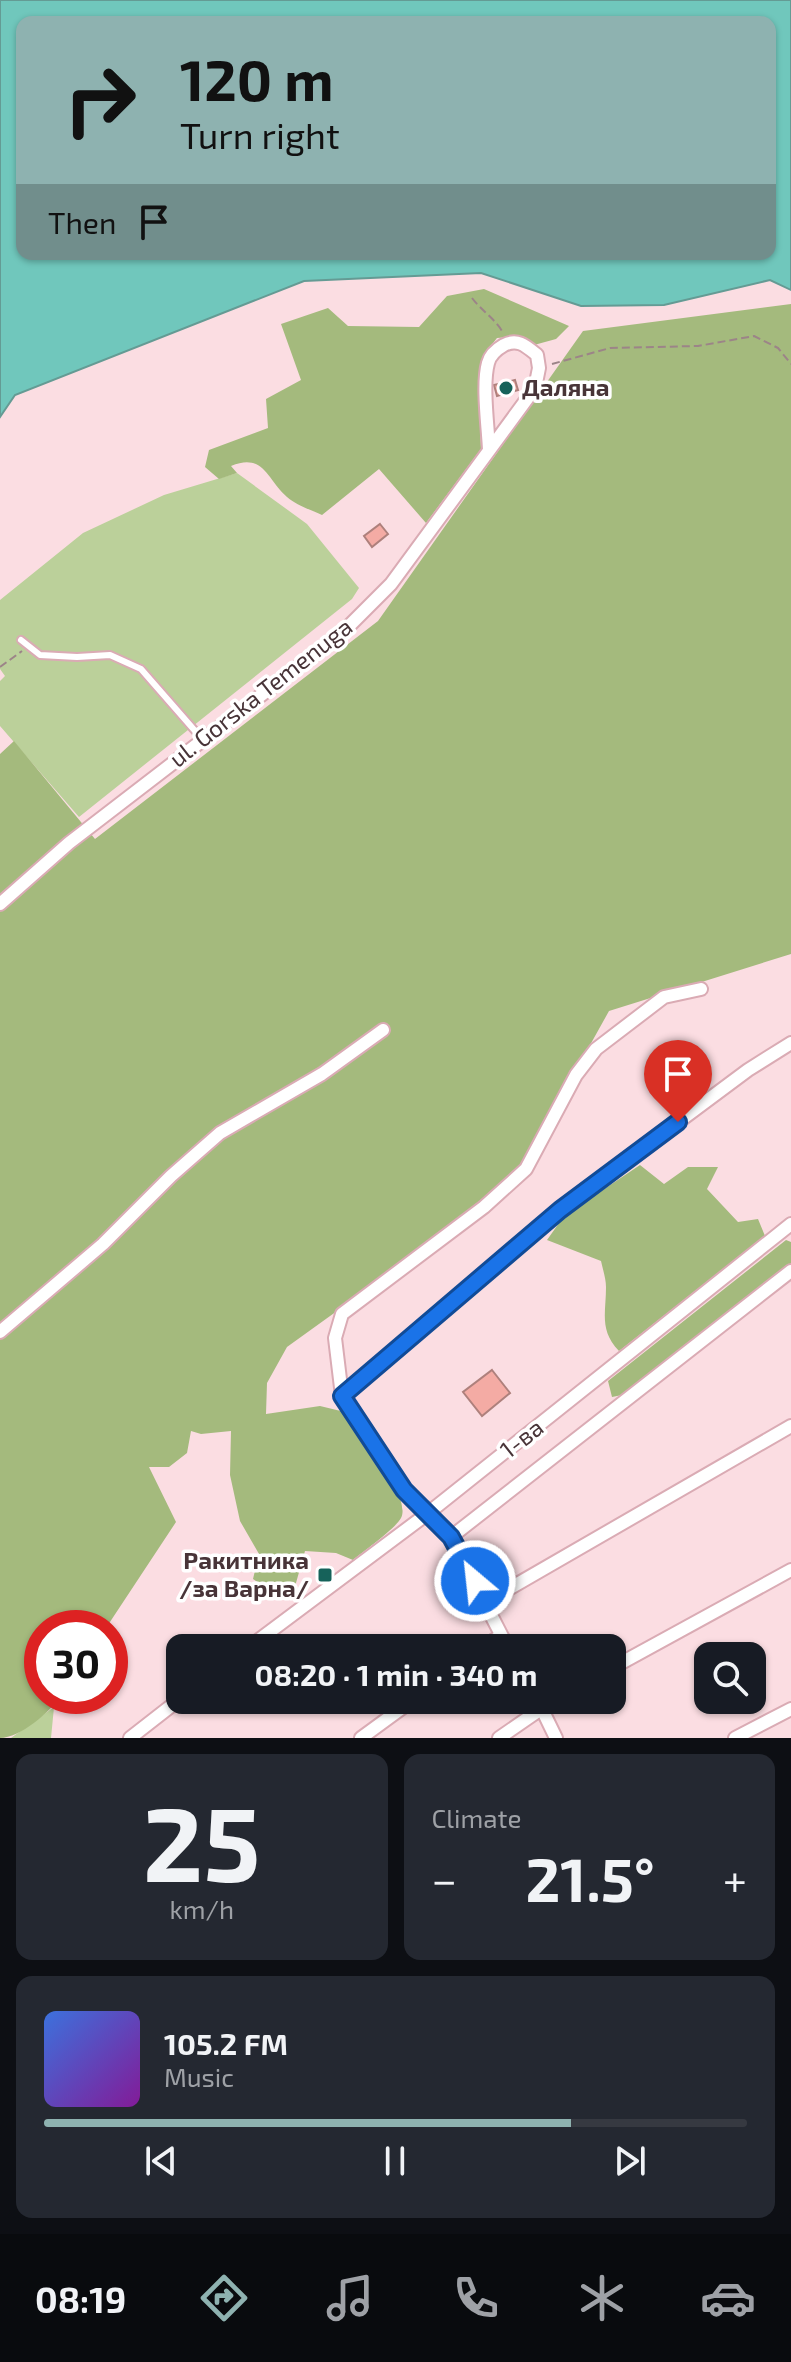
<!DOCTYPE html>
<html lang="en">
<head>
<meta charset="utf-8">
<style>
	body { margin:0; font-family:"Exo 2",sans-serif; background:#242831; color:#f1f3f6; height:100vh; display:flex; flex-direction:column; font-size:30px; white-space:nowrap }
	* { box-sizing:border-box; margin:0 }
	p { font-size:26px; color:#9ea1a6 }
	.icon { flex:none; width:44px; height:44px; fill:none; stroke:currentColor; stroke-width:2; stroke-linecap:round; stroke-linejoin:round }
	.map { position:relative; height:1738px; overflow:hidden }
	.details { display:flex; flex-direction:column; gap:16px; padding:16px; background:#0d0f14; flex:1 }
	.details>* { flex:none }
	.top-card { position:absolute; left:16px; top:16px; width:760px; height:244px; border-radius:16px; box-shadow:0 2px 6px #0004; background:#8eb2b0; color:#111; overflow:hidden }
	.buttons { position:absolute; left:694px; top:1642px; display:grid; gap:16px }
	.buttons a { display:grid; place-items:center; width:72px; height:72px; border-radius:16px; background:#171b24; box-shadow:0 2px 6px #0004; font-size:40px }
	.speed { position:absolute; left:24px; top:1610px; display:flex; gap:16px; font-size:40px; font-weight:700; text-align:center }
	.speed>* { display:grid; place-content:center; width:104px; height:104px; border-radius:50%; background:#171b24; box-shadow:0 2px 6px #0004; line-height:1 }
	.speed .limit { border:12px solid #d22; background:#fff; color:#111 }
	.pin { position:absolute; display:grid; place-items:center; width:68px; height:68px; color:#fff; margin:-82px -34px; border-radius:50% 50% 50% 0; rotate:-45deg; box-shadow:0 0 8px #0007 }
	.pin .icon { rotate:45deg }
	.me { position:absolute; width:88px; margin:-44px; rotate:332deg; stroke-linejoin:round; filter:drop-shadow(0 0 6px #0008) }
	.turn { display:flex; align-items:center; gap:28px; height:168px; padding:0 32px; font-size:36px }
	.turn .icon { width:104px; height:104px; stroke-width:2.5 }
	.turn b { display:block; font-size:56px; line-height:68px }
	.then { display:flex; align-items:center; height:76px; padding:0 32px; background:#0003; gap:16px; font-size:30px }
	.big { font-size:60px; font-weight:700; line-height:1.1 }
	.details .tile { flex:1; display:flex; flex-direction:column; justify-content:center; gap:12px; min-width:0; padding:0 28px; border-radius:16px; background:#242831 }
	.details .dial { align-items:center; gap:0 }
	.dial b { font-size:104px; line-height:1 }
	.song { display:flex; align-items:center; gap:24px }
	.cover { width:96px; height:96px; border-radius:12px; background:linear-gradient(135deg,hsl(220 70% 55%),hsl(290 70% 35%)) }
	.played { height:8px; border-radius:4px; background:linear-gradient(90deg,#8eb2b0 75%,#363941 75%) }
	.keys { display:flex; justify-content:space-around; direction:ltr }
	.heat { display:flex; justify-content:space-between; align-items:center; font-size:44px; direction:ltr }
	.details .tiles { flex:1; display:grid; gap:16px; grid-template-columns:1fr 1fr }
	.tile:last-child { grid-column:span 2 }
	.trip { position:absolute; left:166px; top:1634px; width:460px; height:80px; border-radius:16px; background:#171b24; box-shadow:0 2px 6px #0004; font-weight:700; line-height:80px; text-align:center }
	.dock { display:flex; height:128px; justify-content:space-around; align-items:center; background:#090b0e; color:#9ea1a6 }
	.dock .icon { width:56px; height:56px }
	.dock .current { color:#8eb2b0 }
	.dock b { font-size:36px; color:#f1f3f6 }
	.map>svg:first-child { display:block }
</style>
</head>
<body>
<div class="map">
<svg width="791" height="1738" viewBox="0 0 791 1738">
	<rect width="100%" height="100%" fill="#fbdde2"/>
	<path fill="#bbd09a" d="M237,473l70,51 52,64 -7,11 -273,218 -79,-91v-45l5,-5 -5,-7v-69l83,-67 81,-38z
		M54,1707l-3,31h-40z"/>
	<path fill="#a4ba7d" d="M484,289l85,37 -13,13 -22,6 -12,-9 -25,2 -15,19 -3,45 2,47 -55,74 -47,-54 -57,46c-11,-5 -26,-10 -35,-18 -20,-17 -23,-45 -56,-31l6,7 -18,6 -14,-12 4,-17 59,-22 -2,-29 35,-19 -20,-56 47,-16 20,18 71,1 28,-31z
		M791,304v650l-182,57 -88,158 -84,70 -150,108 -20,36 -1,31 54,-8 29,7c13,20 63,84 52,105 -6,11 -36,32 -48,42l-17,-7 -31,-2 -11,39 -14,6 -27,-17 6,-25 -19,-33 -10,-46 1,-44 -30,3 -10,-3 -4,22 -18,14h-20l27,55 -70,106h-64v68h19c-11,16 -41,42 -61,42v-984l14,-13 81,98 283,-218 205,-290z
		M640,1165l24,19 24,-17h30l-11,22 31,33 20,-3 7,17 -146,115c-20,-21 -13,-38 -13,-64 0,-8 -3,-17 -5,-26l-54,-21 17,-24z
		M786,1240l5,2v29l-169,124 -10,2 -4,-16z"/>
	<path fill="#70c7bc" stroke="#649b94" stroke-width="2" fill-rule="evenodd" d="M0,0h791v290l-21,-10 -106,25 -83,1 -100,-33 -177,8 -289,114 -15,22zM22,22h748v232h-748z"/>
	<path fill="#f4aba4" stroke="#ae807c" stroke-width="2" d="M515,380l3,10 -21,6 -3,-11z
		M380,524l8,10 -16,13 -8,-11z
		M492,1370l18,23 -28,23 -19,-24z"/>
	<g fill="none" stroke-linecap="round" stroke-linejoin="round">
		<g stroke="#daabb4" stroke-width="10">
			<path id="service" d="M21,640l19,15 37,2 33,-2 31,14 62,71"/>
		</g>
		<g stroke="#daabb4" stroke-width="16">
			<path id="minor" d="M0,904l69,-61 273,-210 49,-49 144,-196 4,-20 -2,-13c-11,-9 -19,-17 -33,-10 -7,4 -14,10 -16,18 -6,22 0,63 1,87
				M0,1332l103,-88 68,-68 49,-43 102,-59 61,-44
				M342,1396l-7,-58 7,-24 142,-107 42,-38 50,-94 20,-26 68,-52 37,-8
				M451,1537l340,-266
				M486,1602l305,-176
				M248,1648l179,-134 364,-290
				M483,1648l18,-13
				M508,1648l-57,-111 -47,-47 -62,-94 218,-186 188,-140 43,-27
				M612,1668l179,-98
				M538,1701l18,37
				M130,1738l50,-39
				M361,1738l52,-38
				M499,1738l55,-38
				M735,1738l56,-29"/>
		</g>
		<path stroke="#9c8488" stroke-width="2" stroke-dasharray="8 4" stroke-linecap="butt" d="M472,298c9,12 22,20 30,33
			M552,364l58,-16 88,-2 56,-10 24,12 13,16
			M0,667l22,-16"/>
		<use href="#service" stroke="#fff" stroke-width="6"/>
		<use href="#minor" stroke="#fff" stroke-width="12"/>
	</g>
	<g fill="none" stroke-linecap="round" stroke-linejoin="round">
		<g stroke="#114b97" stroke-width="20">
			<path id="route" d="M475,1581l-24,-44 -47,-47 -62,-94 218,-186 118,-88"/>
		</g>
		<use href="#route" stroke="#1a73e8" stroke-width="14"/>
	</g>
	<g fill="#16625a" stroke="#fff" stroke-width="3">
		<circle cx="506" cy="388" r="8"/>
		<rect x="317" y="1567" width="16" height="16" rx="4"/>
	</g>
	<g text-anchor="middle" stroke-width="7" stroke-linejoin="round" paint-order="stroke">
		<g font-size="24" font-weight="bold" fill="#483438" stroke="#fff" text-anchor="start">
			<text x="522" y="396">Даляна</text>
			<text x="309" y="1569" text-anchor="end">Ракитника<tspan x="309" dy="28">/за Варна/</tspan></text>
		</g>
		<g font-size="24" fill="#483438" stroke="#fff">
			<text transform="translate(261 693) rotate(-38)" y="8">ul. Gorska Temenuga</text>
			<text transform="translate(522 1439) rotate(-38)" y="8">1-ва</text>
		</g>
	</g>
</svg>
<div class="buttons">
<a><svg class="icon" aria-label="search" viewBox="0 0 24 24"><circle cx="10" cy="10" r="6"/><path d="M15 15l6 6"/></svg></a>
</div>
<div class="speed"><div class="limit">30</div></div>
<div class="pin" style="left:678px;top:1122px;background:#d93025"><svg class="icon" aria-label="arrive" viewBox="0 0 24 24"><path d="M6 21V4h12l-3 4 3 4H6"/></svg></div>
<svg class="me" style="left:475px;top:1581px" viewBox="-20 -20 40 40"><circle r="17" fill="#1a73e8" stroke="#fff" stroke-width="3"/><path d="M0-11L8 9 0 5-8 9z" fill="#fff"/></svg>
<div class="trip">08:20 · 1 min · 340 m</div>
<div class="top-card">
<div class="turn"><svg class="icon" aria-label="right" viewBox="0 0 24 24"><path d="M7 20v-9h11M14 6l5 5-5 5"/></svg><div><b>120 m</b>Turn right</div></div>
<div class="then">Then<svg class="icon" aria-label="arrive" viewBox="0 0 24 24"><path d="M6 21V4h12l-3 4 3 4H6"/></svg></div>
</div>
</div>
<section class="details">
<div class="tiles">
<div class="tile dial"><b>25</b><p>km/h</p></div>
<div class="tile"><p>Climate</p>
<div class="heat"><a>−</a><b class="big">21.5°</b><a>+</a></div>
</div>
<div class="tile">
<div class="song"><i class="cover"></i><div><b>105.2 FM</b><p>Music</p></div></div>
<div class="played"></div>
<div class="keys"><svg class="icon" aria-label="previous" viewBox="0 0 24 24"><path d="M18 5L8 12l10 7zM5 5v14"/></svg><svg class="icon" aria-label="pause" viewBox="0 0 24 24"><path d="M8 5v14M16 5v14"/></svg><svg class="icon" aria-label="next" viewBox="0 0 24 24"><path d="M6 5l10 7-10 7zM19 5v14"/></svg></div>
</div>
</div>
</section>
<nav class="dock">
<b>08:19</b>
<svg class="icon current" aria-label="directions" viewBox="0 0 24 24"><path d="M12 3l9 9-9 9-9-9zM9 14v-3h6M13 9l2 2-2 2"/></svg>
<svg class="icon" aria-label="music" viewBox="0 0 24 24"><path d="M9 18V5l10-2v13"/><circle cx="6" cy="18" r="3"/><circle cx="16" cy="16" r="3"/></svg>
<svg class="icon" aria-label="phone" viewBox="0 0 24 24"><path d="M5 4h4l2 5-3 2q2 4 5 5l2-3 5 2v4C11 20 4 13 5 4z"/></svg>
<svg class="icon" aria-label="climate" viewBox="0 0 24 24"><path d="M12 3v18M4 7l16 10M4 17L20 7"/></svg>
<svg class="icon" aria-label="car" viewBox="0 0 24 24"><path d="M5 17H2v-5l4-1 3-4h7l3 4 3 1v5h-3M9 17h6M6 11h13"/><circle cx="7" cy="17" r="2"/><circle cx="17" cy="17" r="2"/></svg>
</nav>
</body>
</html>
